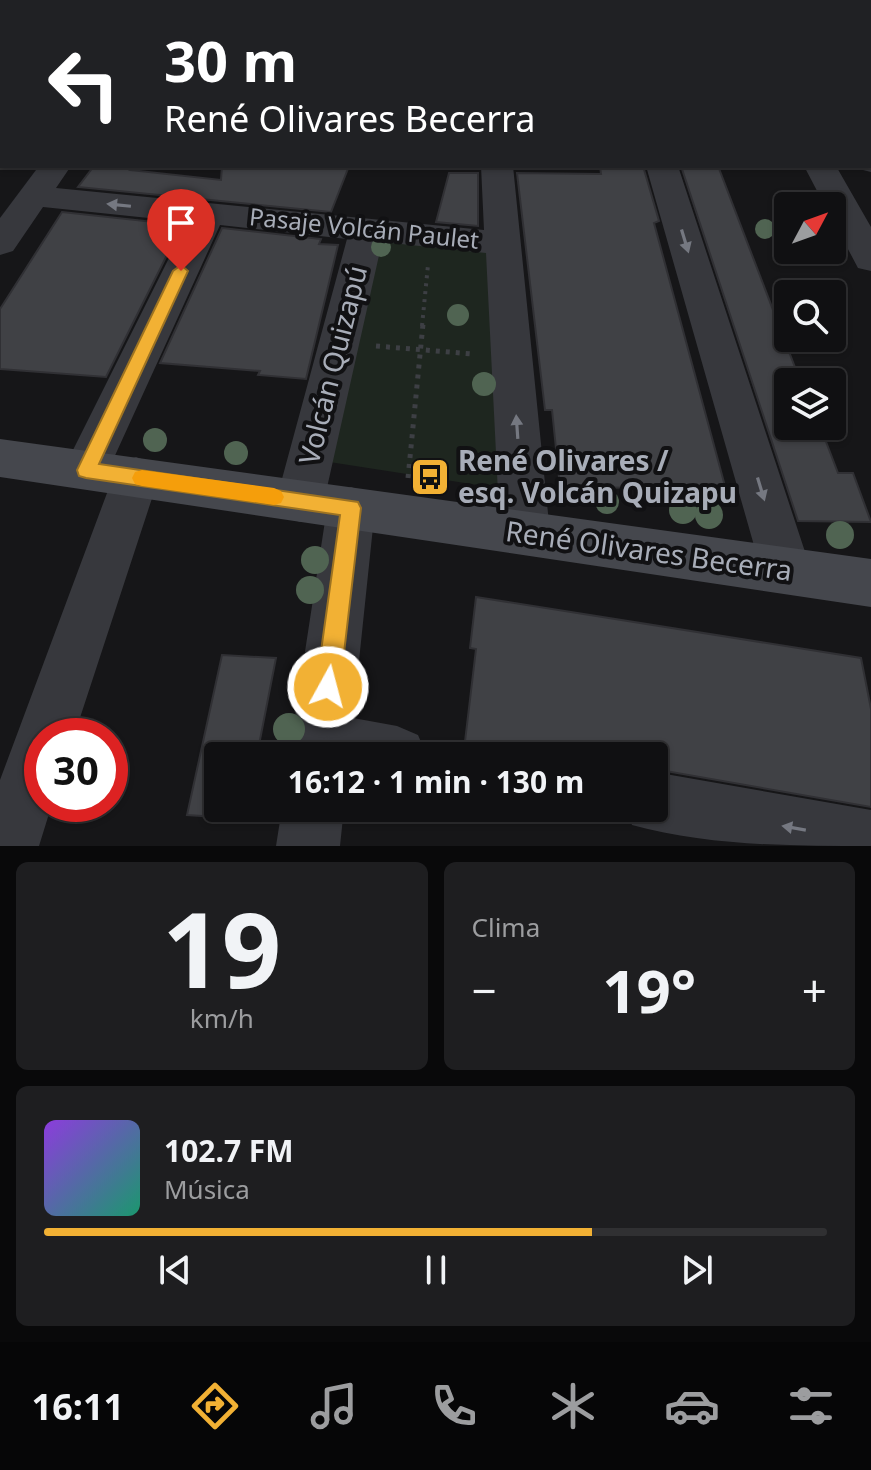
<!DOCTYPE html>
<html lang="es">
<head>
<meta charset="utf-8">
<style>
	body { margin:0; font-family:"Noto Sans",sans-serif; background:#1e1e20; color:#f1f3f6; height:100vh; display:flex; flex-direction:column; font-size:30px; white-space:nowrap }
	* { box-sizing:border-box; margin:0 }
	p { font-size:26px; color:#9c9d9f }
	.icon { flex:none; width:44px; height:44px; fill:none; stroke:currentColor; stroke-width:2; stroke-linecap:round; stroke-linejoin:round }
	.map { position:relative; height:846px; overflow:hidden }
	.panel { display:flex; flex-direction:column; gap:16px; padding:16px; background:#09090a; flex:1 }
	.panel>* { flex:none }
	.hud { position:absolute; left:0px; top:0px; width:872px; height:168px; box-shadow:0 2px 6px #0004,0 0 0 2px #303032; background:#202124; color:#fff; overflow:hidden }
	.needle { width:52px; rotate:49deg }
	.fabs { position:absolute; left:774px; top:192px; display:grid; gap:16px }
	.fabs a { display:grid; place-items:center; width:72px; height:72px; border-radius:8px; background:#101012; box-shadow:0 2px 6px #0004,0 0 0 2px #303032; font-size:40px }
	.speed { position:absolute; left:24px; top:718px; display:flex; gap:16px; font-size:40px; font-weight:700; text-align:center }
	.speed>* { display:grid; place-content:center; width:104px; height:104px; border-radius:50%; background:#101012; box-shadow:0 2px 6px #0004,0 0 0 2px #303032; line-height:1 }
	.speed .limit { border:12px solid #d22; background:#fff; color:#111 }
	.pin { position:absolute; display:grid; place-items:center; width:68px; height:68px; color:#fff; margin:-82px -34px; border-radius:50% 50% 50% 0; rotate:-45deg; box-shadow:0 0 8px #0007 }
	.pin .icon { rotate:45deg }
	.me { position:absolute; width:88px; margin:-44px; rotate:7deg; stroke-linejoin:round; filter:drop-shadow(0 0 6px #0008) }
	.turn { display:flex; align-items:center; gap:28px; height:168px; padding:0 32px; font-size:36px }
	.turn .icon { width:104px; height:104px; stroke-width:2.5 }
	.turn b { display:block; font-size:56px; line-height:68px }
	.big { font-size:60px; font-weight:700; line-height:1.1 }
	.panel .tile { flex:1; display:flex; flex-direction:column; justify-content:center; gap:12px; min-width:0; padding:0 28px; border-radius:12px; background:#1e1e20 }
	.panel .dial { align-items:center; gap:0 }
	.dial b { font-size:104px; line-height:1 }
	.song { display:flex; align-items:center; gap:24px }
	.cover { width:96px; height:96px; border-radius:12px; background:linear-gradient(135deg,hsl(270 70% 55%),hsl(160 70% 35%)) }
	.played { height:8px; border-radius:4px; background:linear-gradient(90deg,#f2b134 70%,#303032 70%) }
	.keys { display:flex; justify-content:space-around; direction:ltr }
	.heat { display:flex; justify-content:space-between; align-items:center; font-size:44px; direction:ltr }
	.panel .tiles { flex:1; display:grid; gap:16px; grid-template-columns:1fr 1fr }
	.tile:last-child { grid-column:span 2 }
	.trip { position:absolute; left:204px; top:742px; width:464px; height:80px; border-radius:8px; background:#101012; box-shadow:0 2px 6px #0004,0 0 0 2px #303032; font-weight:700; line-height:80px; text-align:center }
	.tabs { display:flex; height:128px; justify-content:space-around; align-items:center; background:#060607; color:#9c9d9f }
	.tabs .icon { width:56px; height:56px }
	.tabs .current { color:#f2b134 }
	.tabs b { font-size:36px; color:#f1f3f6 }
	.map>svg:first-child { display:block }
</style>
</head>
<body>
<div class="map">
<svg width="871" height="846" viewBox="0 0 871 846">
	<rect width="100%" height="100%" fill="#161618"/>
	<path fill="#1e261f" d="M383,239l102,12 14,5 17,235 -193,-30 50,-217z"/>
	<path fill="#404145" stroke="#303034" stroke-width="2" d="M94,166h39l-3,4 91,10 1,-14h127l-18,46 -253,-25z
		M600,166h43l16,55 -5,2 75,278 -75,-2 -2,-11 -92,-1 -8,-77h-7l-28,-237 84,1z
		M681,166h37l78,204h-8v56h32l18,47h15l18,49 -73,-1z
		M449,173h29v53l-42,-4z
		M62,212l120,13 -76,152 -106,-8v-60z
		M222,228l99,11 -2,5 19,1 -32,134 -48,-4 2,-4 -100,-8z
		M476,597l385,61 10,51v98l-217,-38v-13h-159l-31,-6 12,-101 -6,-1z
		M222,655l54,3 -18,92 4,1 -1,5h-43v52h32l-2,11 -61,-4z"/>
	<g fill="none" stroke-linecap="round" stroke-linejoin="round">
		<path stroke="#3d3f44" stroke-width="4" stroke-dasharray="3 5" stroke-linecap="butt" d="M422,326l6,-61"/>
		<path stroke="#3d3f44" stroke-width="5" stroke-dasharray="4 6" stroke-linecap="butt" d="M376,346l97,8
			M408,478l15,-154"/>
		<path fill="#37383d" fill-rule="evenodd" d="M69,0h13l-14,2z"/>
		<path fill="#37383d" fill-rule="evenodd" d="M467,0h51l1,2h-51z
			M599,0h24v2h-24z
			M719,0h24l1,2h-24z
			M790,0h24l1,2h-24z
			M870,42h1v17h-1z
			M870,152l1,20 -12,-3 -2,-3h13z
			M39,166h32l-15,22 428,42 -3,-64h32l37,367 -8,15 -17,7 -17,-7 -8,-15 -14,-280 -104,-11 -58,259 -7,15 -17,6 -17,-6 -7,-15 71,-262 -127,-14 -118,259 -16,5 -16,-5 -7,-14 124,-248 -144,-15 -30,44 -13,4v-37z
			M646,166h32l133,404 -7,17 -18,6 -18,-6 -7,-17z
			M804,166h32l35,61v44l-13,-3 -26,-49v-13h-7z
			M136,457l16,6 7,14 -85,259h-32v68h10l-13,42h-39v-66l113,-303 7,-14z
			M351,487l17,6 7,15 -22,210 44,8 21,9 9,21h-138l38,-248 7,-15z
			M654,772l217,38v36c-79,0 -164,0 -239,-21l-7,-17h29z
			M282,808h62l-4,38h-64z"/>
		<path fill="#45474d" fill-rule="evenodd" d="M0,439l871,120v48l-871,-130z"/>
	</g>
	<g fill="#506452">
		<circle cx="765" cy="229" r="10"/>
		<circle cx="381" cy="247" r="10"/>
		<circle cx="458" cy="315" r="11"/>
		<circle cx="484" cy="384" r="12"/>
		<circle cx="155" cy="440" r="12"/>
		<circle cx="236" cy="453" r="12"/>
		<circle cx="607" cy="502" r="12"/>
		<circle cx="683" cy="510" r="14"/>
		<circle cx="709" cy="515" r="14"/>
		<circle cx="840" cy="535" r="14"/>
		<circle cx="315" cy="560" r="14"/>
		<circle cx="310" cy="590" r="14"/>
		<circle cx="289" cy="729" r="16"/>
	</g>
	<defs><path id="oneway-solid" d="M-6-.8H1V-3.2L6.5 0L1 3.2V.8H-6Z" transform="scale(2)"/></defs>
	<g fill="#757881">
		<use href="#oneway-solid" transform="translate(119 205) rotate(-174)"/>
		<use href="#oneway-solid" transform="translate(685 241) rotate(73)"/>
		<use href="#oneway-solid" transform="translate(517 427) rotate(-94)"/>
		<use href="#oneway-solid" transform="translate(761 489) rotate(73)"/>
		<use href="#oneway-solid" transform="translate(794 828) rotate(-170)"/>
	</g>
	<path fill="#f2b134" stroke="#9d7322" stroke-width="2" d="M181,265l7,6 -89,193 259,38 3,6 -21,179 -4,8 -8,3 -8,-3 -4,-8 24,-172 -254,-37 -7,-2 -2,-6 96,-199z"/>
	<path fill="#f59e0b" d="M142,470l132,18 7,3 3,6 -3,6 -7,2 -132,-19 -7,-2 -3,-6 3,-6z"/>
	<defs>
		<g id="bus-square" transform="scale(2)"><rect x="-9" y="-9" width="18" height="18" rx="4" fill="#f2b134" stroke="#111113"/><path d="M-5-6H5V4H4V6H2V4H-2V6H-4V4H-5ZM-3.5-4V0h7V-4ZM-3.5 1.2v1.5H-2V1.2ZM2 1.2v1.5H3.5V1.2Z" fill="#111"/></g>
	</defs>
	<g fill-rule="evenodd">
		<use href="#bus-square" x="430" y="477"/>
	</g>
	<g text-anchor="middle" stroke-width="8" stroke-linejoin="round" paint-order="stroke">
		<g font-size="24" fill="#a8adb8" stroke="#111113">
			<text transform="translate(364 229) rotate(6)" y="8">Pasaje Volcán Paulet</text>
		</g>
		<g font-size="28" fill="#a8adb8" stroke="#111113">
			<text transform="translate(333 365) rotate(-76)" y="10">Volcán Quizapú</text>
			<text transform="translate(649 551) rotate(8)" y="10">René Olivares Becerra</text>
		</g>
		<g font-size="28" font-weight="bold" fill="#a8adb8" stroke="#111113" text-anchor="start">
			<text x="458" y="471">René Olivares /<tspan x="458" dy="32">esq. Volcán Quizapu</tspan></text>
		</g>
	</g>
</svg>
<div class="fabs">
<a><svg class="needle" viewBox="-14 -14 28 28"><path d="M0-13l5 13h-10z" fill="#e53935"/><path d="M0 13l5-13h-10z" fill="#9c9d9f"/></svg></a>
<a><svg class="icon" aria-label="search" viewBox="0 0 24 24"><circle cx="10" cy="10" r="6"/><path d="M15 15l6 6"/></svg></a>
<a><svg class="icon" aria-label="layers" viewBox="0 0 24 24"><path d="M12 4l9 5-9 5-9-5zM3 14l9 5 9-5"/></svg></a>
</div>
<div class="speed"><div class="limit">30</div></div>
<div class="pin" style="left:181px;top:271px;background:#d93025"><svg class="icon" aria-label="arrive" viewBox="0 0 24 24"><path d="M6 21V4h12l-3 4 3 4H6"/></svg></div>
<svg class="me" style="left:328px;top:687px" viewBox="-20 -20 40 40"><circle r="17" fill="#f2b134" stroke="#fff" stroke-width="3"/><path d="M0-11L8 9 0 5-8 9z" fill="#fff"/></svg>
<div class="trip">16:12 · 1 min · 130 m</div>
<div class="hud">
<div class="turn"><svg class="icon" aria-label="left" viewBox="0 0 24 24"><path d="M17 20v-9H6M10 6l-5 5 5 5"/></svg><div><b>30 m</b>René Olivares Becerra</div></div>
</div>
</div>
<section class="panel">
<div class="tiles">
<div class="tile dial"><b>19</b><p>km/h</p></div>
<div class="tile"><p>Clima</p>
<div class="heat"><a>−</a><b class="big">19°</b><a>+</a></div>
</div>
<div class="tile">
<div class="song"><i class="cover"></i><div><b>102.7 FM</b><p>Música</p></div></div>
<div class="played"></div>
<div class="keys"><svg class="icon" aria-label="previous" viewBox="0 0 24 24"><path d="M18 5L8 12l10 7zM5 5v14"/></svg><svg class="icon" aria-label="pause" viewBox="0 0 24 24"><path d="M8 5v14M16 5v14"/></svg><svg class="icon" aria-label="next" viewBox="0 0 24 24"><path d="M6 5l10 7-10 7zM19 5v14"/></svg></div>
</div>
</div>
</section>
<nav class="tabs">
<b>16:11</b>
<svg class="icon current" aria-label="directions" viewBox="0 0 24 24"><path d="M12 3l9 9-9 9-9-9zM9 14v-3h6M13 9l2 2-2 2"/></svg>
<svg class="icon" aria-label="music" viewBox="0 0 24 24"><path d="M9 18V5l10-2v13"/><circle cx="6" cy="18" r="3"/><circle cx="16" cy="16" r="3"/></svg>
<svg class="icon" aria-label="phone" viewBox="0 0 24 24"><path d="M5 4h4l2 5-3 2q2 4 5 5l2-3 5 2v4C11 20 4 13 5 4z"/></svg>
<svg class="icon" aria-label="climate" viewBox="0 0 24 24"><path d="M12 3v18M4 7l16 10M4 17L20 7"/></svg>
<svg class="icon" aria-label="car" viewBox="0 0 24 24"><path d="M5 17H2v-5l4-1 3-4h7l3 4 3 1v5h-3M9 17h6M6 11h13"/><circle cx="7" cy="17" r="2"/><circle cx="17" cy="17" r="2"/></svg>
<svg class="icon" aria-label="filters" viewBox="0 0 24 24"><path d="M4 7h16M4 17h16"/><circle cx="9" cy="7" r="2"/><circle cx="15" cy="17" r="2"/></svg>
</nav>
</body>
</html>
